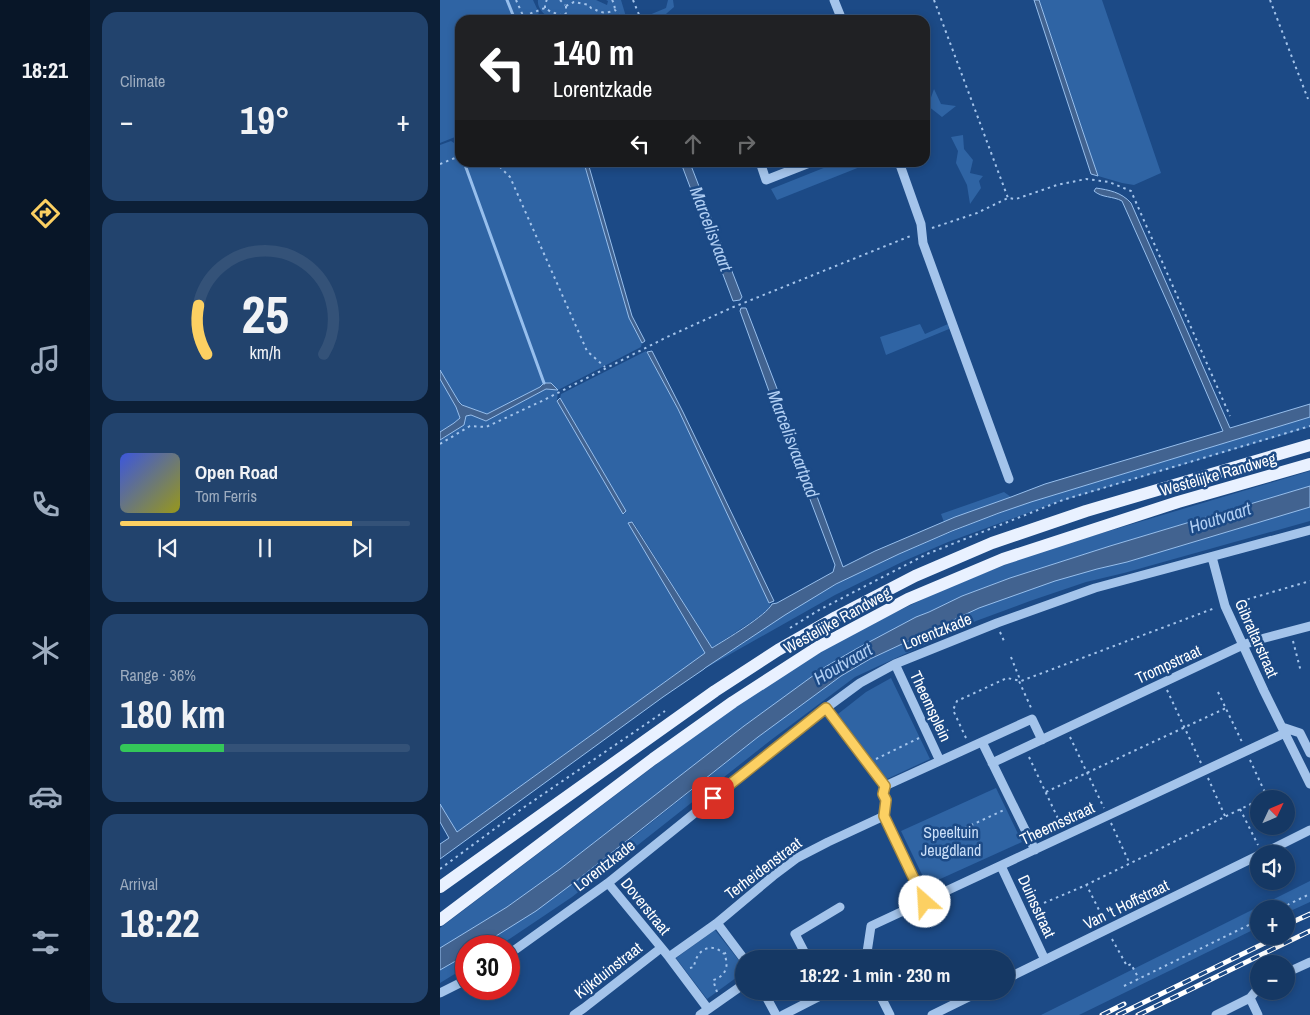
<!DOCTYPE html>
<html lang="en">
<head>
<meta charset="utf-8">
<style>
	body { margin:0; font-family:"Archivo Narrow",sans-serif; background:#22436d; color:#f1f3f6; height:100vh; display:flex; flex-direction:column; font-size:19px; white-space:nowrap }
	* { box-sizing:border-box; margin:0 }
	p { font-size:16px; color:#9dacbf }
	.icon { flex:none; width:28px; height:28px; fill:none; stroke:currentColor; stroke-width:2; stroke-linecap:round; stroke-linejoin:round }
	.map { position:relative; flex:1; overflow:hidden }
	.details { display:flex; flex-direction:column; gap:12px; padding:12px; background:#0c1f37; width:350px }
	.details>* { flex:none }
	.top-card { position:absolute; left:15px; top:15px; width:475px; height:152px; border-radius:15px; box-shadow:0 2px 8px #0003,0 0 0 1px #345278; background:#202124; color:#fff; overflow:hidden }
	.needle { width:32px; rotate:46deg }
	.controls { position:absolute; left:810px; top:790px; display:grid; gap:10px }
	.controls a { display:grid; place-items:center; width:45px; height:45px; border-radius:50%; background:#153864; box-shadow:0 2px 8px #0003,0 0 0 1px #345278; font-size:25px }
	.speed { position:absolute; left:15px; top:935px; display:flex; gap:10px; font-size:25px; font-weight:700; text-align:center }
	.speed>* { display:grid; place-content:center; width:65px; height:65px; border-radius:50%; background:#153864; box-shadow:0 2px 8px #0003,0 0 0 1px #345278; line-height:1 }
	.speed .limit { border:8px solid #d22; background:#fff; color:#111 }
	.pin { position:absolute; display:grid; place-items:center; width:42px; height:42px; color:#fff; margin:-21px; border-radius:10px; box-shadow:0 2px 8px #0006 }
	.me { position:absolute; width:55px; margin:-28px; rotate:334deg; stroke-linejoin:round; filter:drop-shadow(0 0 4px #0008) }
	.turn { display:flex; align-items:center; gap:18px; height:105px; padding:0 15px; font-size:22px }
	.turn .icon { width:65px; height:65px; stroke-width:2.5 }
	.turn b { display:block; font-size:35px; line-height:42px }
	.lanes { display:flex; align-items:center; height:48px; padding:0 15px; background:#0003; justify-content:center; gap:25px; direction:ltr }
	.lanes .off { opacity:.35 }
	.big { font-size:38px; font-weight:800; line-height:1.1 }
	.details .widget { flex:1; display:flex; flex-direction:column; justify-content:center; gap:8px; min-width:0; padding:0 18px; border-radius:15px; background:#22436d }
	.details .dial { align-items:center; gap:0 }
	.dial svg { height:130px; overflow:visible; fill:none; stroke:#345278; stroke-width:7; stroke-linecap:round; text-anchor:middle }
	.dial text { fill:#f1f3f6; stroke:none }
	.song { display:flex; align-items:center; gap:15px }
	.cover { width:60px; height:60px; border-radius:8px; background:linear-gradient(135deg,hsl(230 70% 55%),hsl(60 70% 35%)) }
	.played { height:5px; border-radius:2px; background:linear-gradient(90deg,#fcd062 80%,#345278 80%) }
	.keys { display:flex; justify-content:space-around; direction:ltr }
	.heat { display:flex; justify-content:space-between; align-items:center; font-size:28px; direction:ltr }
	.charge { height:8px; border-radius:4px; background:linear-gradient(90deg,#34c759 36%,#345278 0) }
	.trip { position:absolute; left:295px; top:950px; width:280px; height:50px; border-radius:25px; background:#153864; box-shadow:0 2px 8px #0003,0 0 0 1px #345278; font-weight:800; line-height:50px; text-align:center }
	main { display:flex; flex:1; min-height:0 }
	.menu { display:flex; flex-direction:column; width:90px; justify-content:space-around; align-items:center; background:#081628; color:#9dacbf }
	.menu .icon { width:35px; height:35px }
	.menu .active { color:#fcd062 }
	.menu b { font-size:22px; color:#f1f3f6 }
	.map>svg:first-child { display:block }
</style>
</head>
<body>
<main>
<nav class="menu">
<b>18:21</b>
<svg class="icon active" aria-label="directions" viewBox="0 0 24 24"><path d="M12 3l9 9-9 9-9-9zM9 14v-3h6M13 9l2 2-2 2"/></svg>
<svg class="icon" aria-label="music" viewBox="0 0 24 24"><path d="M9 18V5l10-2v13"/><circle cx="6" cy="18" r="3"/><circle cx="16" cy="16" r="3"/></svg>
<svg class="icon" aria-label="phone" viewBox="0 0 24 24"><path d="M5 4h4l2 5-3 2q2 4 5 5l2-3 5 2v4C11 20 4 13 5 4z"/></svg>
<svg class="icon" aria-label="climate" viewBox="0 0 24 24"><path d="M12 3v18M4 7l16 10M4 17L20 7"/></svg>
<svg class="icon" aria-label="car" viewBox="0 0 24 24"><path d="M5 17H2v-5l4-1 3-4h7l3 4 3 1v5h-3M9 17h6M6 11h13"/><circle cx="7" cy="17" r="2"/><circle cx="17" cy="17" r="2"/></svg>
<svg class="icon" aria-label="filters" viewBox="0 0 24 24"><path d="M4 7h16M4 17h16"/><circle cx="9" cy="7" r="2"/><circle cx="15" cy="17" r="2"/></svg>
</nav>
<section class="details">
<div class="widget"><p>Climate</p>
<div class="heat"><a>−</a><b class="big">19°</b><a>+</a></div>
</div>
<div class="widget dial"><svg viewBox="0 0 100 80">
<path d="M14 69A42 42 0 1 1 86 69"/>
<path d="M14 69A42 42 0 0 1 9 39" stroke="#fcd062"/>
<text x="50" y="56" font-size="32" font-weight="700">25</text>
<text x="50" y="72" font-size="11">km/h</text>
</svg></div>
<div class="widget">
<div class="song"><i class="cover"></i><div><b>Open Road</b><p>Tom Ferris</p></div></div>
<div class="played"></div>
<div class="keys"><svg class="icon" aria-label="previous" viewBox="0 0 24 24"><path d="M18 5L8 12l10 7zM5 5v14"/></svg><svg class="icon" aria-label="pause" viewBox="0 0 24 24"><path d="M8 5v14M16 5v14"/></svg><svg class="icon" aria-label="next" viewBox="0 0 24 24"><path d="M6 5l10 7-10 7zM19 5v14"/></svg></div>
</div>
<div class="widget"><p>Range · 36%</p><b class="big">180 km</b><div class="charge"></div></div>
<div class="widget"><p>Arrival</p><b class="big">18:22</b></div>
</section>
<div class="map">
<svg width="870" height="1015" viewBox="0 0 870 1015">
	<rect width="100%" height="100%" fill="#1c4a86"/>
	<path fill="#2f64a4" d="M0,0h93l6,13 -7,7h-72v115l-20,8z
		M98,0h58l11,5 1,-4 -2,-1h15l6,20h-78v-2c-6,-5 -12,-10 -11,-18z
		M228,0h5l1,7 -15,13h-16l-1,-2 24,-10z
		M599,0h63l59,173 -27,12 -12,-2 -24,-7 -15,-44z
		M494,89l7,15 15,2 -14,11 -14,-11z
		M523,135l1,14 9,11 -3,13 13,3 -4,5 2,7 -11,16 -3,-19 -11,-22 2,-12 -7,-14z
		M18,138h2v24l124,1 45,155 13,25 -1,4 -83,43 -1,11 67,113 2,-3 -66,-113 1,-4 85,-43 32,58 93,198 -14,11 -45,30 -79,-126 -4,1 76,130 -248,179 -17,-28v-364l24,-15 1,-9 6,-1 15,6 60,-32 11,1 -13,-7 -4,4 -53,27c-8,-3 -23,-7 -28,-12l-19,-32v-225l11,-4 3,2 2,6h2l-2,-7z
		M396,163h34l-93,37 -6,-11z
		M480,324l5,10 23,-10 1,5 -63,26 -6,-18z
		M0,379l16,28 4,11 -6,5 -14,9z
		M870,417v10l-255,76 -107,39 -44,19 -69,34 -131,74v-1c43,-28 86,-59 131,-83 27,-15 55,-27 83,-39 37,-16 74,-31 113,-44z
		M870,471v15l-200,60 -100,32 -48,18 -33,16 -13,6 -60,31 -112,77 -184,143 -53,38 -67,41v-20l279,-211 125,-80 100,-48 91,-36z
		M564,492l7,5 -67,25 -3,-8z
		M870,507v14l-186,52 -38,9 -56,19 -54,20 -121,56 -84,63 -199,157 -73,49h-19c92,-55 173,-126 257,-192 34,-27 68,-55 104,-78 26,-17 54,-29 82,-41 18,-9 36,-18 55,-27 46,-20 100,-35 149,-46z
		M451,678l39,81 -43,20 -49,-65 28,-22z
		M556,788l26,54 -95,43 -26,-54z
		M870,881v21l-24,11v-4h-27v18l-180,88h-38z
		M275,930l29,37v5l-37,27 -31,-41z
		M26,955v12l-26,16v-13z"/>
	<path fill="#426390" stroke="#97bfed" d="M594,0h5l44,132 15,44 -7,-2z
		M144,163h4l44,153 13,25 -3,2 -13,-25z
		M241,163h9l52,134 -2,3 -7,1z
		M656,188c13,2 25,4 35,15l99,225 80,-24v13l-279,85 -32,11 -47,18 -53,23 -63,30 -51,31 -80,53 -1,1 -41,28 -223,162v-15l9,-6 -9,-16v-18l17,28 248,-179 -77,-130 4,-1 80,126c13,-8 55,-33 60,-44l5,-1 56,-31 2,-7 -65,-171 -30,-83 1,-3h5l35,91 62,168 32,-16 80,-34 56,-20 34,-13 178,-53 -50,-116 -51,-114c-9,-5 -20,-3 -28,-10z
		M212,351l31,61 91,189 -5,2 -91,-194 -31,-57z
		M0,370l19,32 3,3 25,9 53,-27 4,-4h7l7,7 -12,-1 -60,32 -15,-6 -5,1 -2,9 -24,15v-8l14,-9 6,-5 -4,-11 -16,-28z
		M120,398l66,113 -3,3 -66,-113z
		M870,486v21l-183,55 -30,7 -42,12 -76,27 -109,51 -29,17 -83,61 -182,144 -40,30 -56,35h-14v9l-26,15v-22l67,-41 53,-38 184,-143 81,-59 31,-18 60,-32 13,-5 33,-16 48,-18 100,-32z"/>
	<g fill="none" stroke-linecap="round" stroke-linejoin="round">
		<path stroke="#97bfed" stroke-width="3" d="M67,0l8,20
			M24,162l80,221"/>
		<path stroke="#a4c4eb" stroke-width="2" stroke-dasharray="2.5 4" stroke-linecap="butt" d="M76,0l9,20
			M120,0l5,5
			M172,0l2,3 1,7
			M193,0l7,17
			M494,0l74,198
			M830,0l38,99
			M126,6l8,-4 15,3 2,3c4,1 6,3 10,4 3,1 11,0 14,-2l8,10
			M126,6v7l-2,3 3,4
			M105,8v-5l2,-3
			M84,16l21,-8 6,4 13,4
			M55,162l15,15 77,174 18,16
			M0,164l20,-8
			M492,228l45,-15 31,-15 8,1 41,-14 29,-6 23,3 22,9 99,225
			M0,444l30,-18 16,1 58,-27 121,-62 66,-30 182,-73
			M795,603l75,-22
			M350,628l29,-18 108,-56 136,-54 247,-74
			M560,632l4,9
			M853,641l8,31
			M571,657l8,20v4l13,29
			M727,690l34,73
			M778,692l24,50
			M630,737l34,71
			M526,738l-13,-28 4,-9 50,-23 14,3 194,-73
			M589,757l33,70
			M436,759l43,-21
			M810,760l18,39
			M768,778l17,38
			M606,792l180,-84
			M820,799l6,-3
			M800,809l18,36
			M671,823l18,39
			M525,828l39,-18
			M0,869l83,-61 142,-97
			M646,884l18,36
			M592,908l52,-22 175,-86
			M842,909l7,-5 21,-10
			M672,939l15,27 4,-2 8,15
			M250,968l4,-1c2,-17 17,-26 30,-13
			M684,986l135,-66
			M277,992l-4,-12c12,-3 17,-14 11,-26l3,-2"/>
		<path stroke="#a4c4eb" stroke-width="9" d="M394,0l8,20
			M320,162l6,18 46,-18
			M459,162l22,62 2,19 86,236
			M772,557l13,49 39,85 46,93
			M455,664l45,97
			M386,708l59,78 -2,8 3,6 -2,16 41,85
			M842,727l18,6 10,20
			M542,742l53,108
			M552,763l251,-118 14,-5 53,-14
			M445,786l147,-67 10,21
			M822,854l48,-24
			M561,866l44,94
			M168,883l61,74 39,52
			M277,923l27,36
			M69,954l99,-71 150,-121 68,-54 34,-25 35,-19 102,-41 98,-35 215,-58
			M229,957l48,-34 56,-47 24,-18 31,-16 56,-26
			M368,959l-13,-25 45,-27
			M426,959l5,-33 414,-193
			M846,973l24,-11
			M566,979l253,-124
			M323,991l13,24
			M438,991l12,24
			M0,993l26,-13
			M810,998l8,17
			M134,1015l10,-7 77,-60
			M260,1015l44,-31
			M343,1015l43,-22 -1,-2
			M492,1015l49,-24
			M776,1015l34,-17 9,-11"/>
		<path stroke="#e9f1ff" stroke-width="12" d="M0,887l275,-196 63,-41 58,-33 79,-41 77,-33 94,-32 224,-66
			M0,920l213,-161 80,-57 85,-55 90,-48 95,-40 175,-57 132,-38"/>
		<g stroke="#fff" stroke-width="5">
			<path id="rail" d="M846,925l24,-11
				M662,1015l22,-11
				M678,1015l161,-79
				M698,1015l172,-84"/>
		</g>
		<use href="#rail" stroke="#1c4a86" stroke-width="3" stroke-dasharray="9" stroke-linecap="butt"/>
	</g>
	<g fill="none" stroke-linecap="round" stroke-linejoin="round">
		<g stroke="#a48740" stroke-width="12">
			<path id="route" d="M273,798l113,-90 59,78 -2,8 3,6 -2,16 41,86"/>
		</g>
		<use href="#route" stroke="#fcd062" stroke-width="9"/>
	</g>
	<g text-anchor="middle" stroke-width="5" stroke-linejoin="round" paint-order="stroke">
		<g font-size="16" fill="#fff" stroke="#1c4a86">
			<text transform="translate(778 474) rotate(-16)" y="6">Westelijke Randweg</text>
			<text transform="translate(397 620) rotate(-29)" y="6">Westelijke Randweg</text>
			<text transform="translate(497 631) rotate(-22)" y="6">Lorentzkade</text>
			<text transform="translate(817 638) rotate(66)" y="6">Gibraltarstraat</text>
			<text transform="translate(728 664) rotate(-25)" y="6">Trompstraat</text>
			<text transform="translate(491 706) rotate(65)" y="6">Theemsplein</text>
			<text transform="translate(617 823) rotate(-25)" y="6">Theemsstraat</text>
			<text transform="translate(164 865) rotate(-38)" y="6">Lorentzkade</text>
			<text transform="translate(323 868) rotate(-37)" y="6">Terheidenstraat</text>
			<text transform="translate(686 904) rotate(-26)" y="6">Van 't Hoffstraat</text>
			<text transform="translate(206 906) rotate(51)" y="6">Doverstraat</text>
			<text transform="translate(597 906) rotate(65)" y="6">Duinsstraat</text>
			<text transform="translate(168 970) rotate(-38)" y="6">Kijkduinstraat</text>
		</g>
		<g font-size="16" fill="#c9def8" stroke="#1c4a86">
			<text x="511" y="838">Speeltuin<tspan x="511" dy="18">Jeugdland</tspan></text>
		</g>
		<g font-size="18" font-style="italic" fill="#b0cef3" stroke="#1c4a86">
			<text transform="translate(271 229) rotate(69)" y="6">Marcelisvaart</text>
			<text transform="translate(353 444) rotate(69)" y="6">Marcelisvaartpad</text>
			<text transform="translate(780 518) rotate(-18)" y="6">Houtvaart</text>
			<text transform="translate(403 664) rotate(-30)" y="6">Houtvaart</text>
		</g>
	</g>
</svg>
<div class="controls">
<a><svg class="needle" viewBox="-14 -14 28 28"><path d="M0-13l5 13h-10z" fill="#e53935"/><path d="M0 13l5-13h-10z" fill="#9dacbf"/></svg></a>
<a><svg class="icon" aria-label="sound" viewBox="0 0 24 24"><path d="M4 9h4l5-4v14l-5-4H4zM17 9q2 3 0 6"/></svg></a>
<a>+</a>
<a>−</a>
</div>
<div class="speed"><div class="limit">30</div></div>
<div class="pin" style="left:273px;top:798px;background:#d93025"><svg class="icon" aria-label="arrive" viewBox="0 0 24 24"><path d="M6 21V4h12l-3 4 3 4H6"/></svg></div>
<svg class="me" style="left:485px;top:902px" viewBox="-20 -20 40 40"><circle r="19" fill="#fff"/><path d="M0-13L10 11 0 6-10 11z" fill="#fcd062"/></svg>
<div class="trip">18:22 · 1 min · 230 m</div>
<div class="top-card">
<div class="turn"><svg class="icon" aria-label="left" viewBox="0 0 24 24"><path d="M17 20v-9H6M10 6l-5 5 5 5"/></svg><div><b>140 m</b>Lorentzkade</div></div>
<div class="lanes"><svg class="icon" aria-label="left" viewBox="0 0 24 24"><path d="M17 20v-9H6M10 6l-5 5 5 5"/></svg><svg class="icon off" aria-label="ahead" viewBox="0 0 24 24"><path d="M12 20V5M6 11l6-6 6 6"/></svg><svg class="icon off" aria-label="right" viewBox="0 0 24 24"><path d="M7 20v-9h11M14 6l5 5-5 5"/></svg></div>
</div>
</div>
</main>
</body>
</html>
